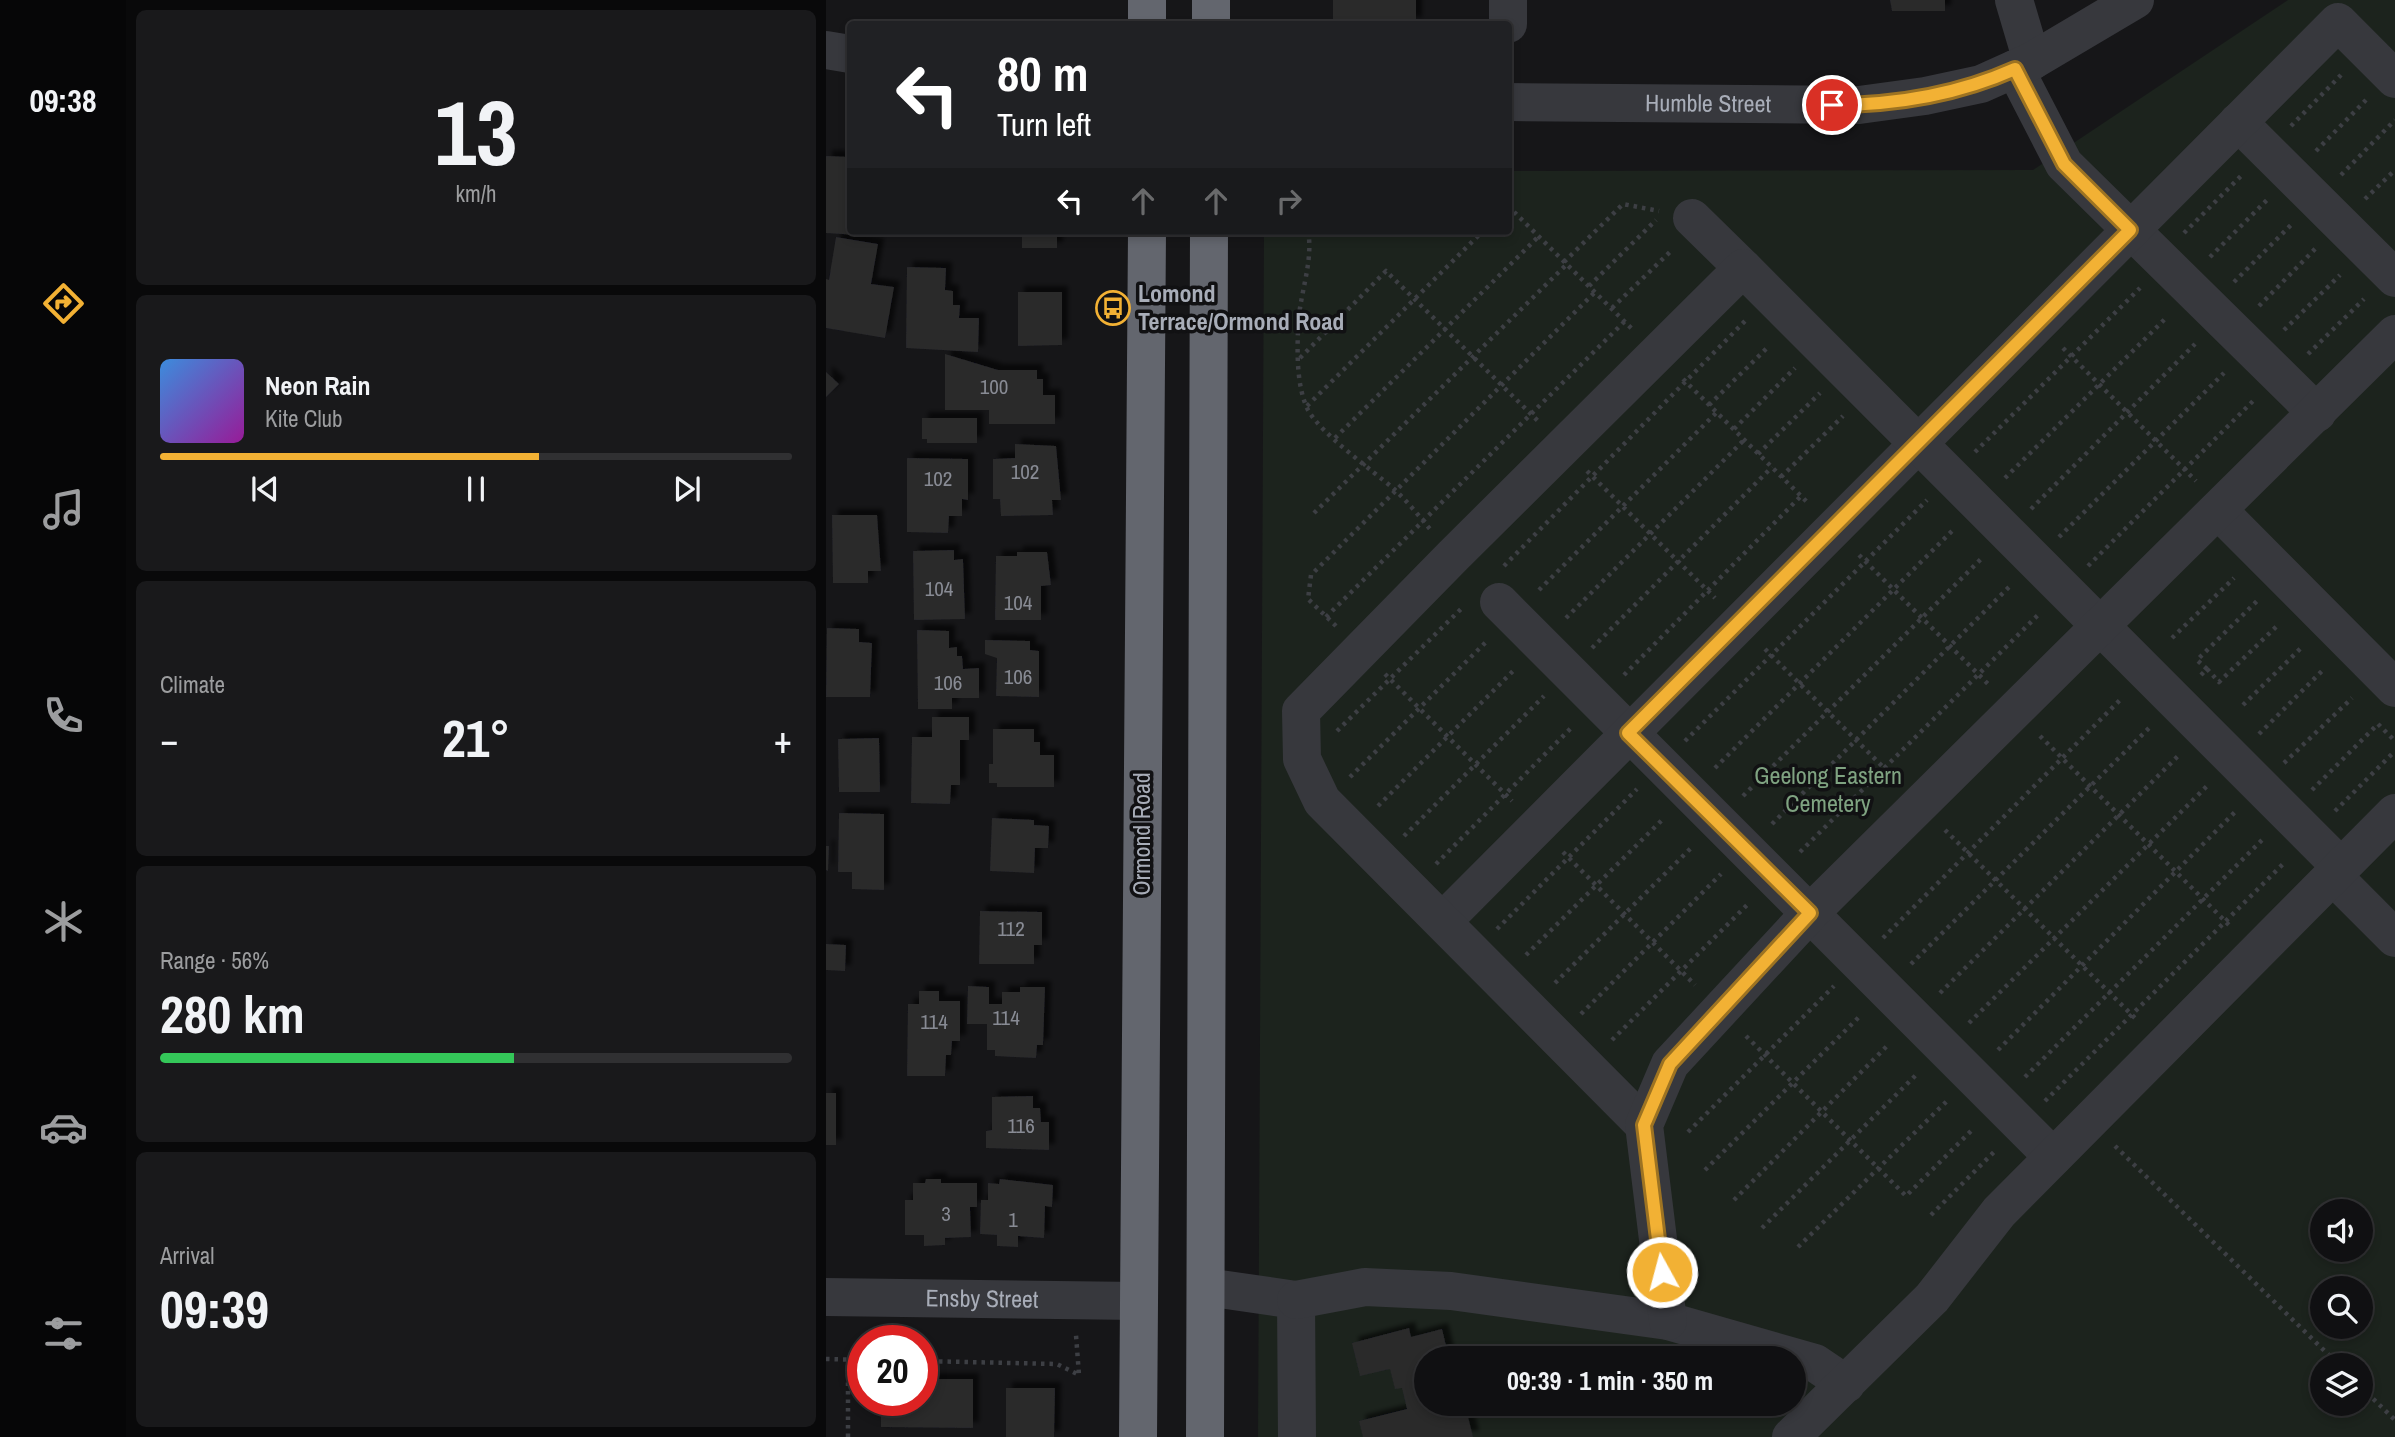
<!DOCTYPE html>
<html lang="en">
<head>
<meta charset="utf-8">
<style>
	body { margin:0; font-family:"Archivo Narrow",sans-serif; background:#19191b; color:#f1f3f6; height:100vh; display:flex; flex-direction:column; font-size:26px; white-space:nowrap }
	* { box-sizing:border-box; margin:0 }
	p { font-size:23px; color:#9c9d9f }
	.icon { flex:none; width:38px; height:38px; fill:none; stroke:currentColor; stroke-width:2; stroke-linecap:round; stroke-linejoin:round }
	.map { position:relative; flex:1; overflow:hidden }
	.drawer { display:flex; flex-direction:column; gap:10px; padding:10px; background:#09090a; width:700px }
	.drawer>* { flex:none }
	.hud { position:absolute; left:21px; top:21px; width:665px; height:214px; border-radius:7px; box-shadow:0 4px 10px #0003,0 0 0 2px #303032; background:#202124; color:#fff; overflow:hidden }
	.tools { position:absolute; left:1484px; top:1199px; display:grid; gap:14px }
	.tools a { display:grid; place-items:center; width:63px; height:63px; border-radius:50%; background:#101012; box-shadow:0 4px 10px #0003,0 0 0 2px #303032; font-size:35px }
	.speed { position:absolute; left:21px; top:1325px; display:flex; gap:14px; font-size:35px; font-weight:700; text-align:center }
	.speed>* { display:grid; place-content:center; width:91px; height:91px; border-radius:50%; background:#101012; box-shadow:0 4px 10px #0003,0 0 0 2px #303032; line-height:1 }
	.speed .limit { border:10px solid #d22; background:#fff; color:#111 }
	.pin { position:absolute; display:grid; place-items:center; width:60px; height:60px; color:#fff; margin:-30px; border:4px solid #fff; border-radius:50%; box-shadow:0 2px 7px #0007 }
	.me { position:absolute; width:77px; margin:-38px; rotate:353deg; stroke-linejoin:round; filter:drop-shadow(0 0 5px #0008) }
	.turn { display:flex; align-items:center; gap:24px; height:147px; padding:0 35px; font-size:32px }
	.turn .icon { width:91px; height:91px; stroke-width:2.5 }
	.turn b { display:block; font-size:49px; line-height:60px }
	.lanes { display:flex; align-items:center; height:66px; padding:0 35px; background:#0003; justify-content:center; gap:35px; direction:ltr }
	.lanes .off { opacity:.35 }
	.big { font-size:52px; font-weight:800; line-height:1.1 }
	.drawer .card { flex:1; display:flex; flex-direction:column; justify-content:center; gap:10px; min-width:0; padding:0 24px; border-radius:10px; background:#19191b }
	.drawer .dial { align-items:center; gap:0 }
	.dial b { font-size:91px; line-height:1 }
	.song { display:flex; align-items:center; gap:21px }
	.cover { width:84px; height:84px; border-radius:10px; background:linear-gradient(135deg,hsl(210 70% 55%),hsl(300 70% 35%)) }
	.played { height:7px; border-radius:4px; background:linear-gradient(90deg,#f2b134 60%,#303032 60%) }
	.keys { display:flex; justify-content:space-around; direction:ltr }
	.heat { display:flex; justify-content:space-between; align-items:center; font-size:38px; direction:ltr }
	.charge { height:10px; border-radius:5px; background:linear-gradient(90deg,#34c759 56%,#303032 0) }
	.trip { position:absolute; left:588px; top:1346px; width:392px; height:70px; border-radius:35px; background:#101012; box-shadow:0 4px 10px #0003,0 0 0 2px #303032; font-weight:800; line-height:70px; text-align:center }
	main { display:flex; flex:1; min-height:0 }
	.tabs { display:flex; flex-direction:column; width:126px; justify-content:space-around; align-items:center; background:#060607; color:#9c9d9f }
	.tabs .icon { width:49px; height:49px }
	.tabs .current { color:#f2b134 }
	.tabs b { font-size:32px; color:#f1f3f6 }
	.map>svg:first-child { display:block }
</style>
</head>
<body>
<main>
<nav class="tabs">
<b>09:38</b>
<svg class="icon current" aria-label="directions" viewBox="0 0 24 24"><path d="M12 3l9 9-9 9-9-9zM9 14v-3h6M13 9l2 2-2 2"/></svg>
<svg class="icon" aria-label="music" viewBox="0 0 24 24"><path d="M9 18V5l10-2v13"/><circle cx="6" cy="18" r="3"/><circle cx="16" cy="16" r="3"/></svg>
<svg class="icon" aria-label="phone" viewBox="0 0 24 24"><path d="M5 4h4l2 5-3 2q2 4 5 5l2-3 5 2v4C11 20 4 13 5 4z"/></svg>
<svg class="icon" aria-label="climate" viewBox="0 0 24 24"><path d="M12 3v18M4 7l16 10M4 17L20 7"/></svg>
<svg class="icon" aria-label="car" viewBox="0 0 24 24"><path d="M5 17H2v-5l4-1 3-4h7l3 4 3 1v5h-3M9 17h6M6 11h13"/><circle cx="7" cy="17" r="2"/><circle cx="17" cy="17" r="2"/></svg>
<svg class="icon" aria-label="filters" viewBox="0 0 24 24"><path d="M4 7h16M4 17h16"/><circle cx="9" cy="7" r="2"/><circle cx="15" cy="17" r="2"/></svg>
</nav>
<section class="drawer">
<div class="card dial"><b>13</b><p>km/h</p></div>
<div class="card">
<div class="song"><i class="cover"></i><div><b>Neon Rain</b><p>Kite Club</p></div></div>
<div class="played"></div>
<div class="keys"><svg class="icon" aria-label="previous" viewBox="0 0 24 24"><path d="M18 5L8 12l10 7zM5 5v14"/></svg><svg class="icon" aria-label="pause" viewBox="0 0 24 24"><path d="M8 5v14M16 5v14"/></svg><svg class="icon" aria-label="next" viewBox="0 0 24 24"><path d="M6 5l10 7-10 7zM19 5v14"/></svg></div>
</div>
<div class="card"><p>Climate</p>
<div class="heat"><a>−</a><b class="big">21°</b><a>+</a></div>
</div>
<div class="card"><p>Range · 56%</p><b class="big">280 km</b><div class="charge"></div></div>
<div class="card"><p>Arrival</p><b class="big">09:39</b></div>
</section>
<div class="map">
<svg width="1569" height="1437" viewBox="0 0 1569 1437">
	<defs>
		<filter id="shadow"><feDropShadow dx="6" dy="-6" stdDeviation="2" flood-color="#0009"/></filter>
	</defs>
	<rect width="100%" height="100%" fill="#161618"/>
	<path fill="#1c231d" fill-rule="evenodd" d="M1462,0h107v1437h-1137l6,-1206h244l1,-60 524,-1zM1496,1211h39v39h-39zM1496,1288h39v38h-39zM600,1358h368v46h-368zM1496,1365h39v39h-39z"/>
	<path fill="#29292c" filter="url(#shadow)" d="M507,0h83v23l-83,-2z
		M1064,0h55v11h-53z
		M0,156l24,1v74h23v5l-47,-3z
		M196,231h41v3l-6,-1v15h-35z
		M10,237l42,7 -7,40 23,3 -9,51 -59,-10v-49l3,1z
		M81,267l39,1 -1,22 8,1v14h7l-1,13h20l-1,34 -72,-4z
		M192,292h44v53l-44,1z
		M119,354l53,16h39v9h6v16h12v29h-66v-14h-44z
		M0,372l13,12 -13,13z
		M96,418h55v25h-50v-4h-5z
		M189,444l41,2 5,54h-9l1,15 -52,1 -1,-17h-7v-40l22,-1z
		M81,458l61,1v41l-6,-1v17h-13l-1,17 -41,-1z
		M6,515h45l4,56h-13v12h-35z
		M128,550v10l9,-1 2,60 -51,1 -1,-69z
		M191,552h30l4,33 -10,1v34h-46l1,-64h21z
		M1,628l32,1v13l13,1 -2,54h-44z
		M91,630l32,1v17l8,-1v9h5l1,13 16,-1v30h-27v11h-34z
		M159,640l45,1v9l9,1v46l-43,-1 1,-38 -12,-4z
		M106,717h37v23h-9v45h-9l-1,19 -39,-1 1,-66h20z
		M167,729h41v13h6v13h14v32h-57v-4h-8v-19h4z
		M53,738l1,54h-41l-1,-53z
		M13,813l45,1v76l-32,-1v-17h-14z
		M166,818l42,2v5l15,1 -1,22h-13l-1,25 -44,-2z
		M0,846h3l-1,25 -2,-1z
		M154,911l62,1v33h-8v19h-55z
		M0,944l20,1 -1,26 -19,-1z
		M142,986l21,1v17h13v-12h18v-5h25l-2,58h-6l-1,13 -41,-2v-6h-8v-26h-20z
		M93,991h20v10h21v40h-8l-1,14h-5l-1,21h-38l1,-72h11z
		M0,1093h10v52h-10z
		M207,1096v12h7l1,14h8v28l-63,-2v-17l6,-1v-33z
		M100,1179h15v4h36v24h-7l1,30 -26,1v7l-21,1v-11h-19v-35h8v-17h12z
		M174,1179l53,6 -1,22 -7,-1 -1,32 -26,-2v11l-21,-1v-11l-17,-1 1,-34h7v-17l11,1z
		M583,1328l2,9 31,-8 7,29h-23v46l39,1 8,32h-110l-4,-16 48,-12 -5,-21 -7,1 -5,-20 -30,7 -8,-33z
		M96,1379h51v49l-92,-1v-27h41z
		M180,1388h49l-1,49h-48z"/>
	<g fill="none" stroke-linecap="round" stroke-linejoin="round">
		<path stroke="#3d3f44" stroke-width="4.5" stroke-dasharray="3.5 5" stroke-linecap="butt" d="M1465,126l50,-51
			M1490,151l50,-51
			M1515,175l54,-55
			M1539,199l30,-29
			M682,206l124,123
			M482,231c6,32 -10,66 -10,100 -1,24 -1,57 10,79 13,24 64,60 86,79 13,12 25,27 36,40
			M1358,233l58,-58
			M1384,257l58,-58
			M738,262l59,-58 36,7
			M1408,282l58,-58
			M763,286l67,-66
			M1433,306l58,-59
			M786,308l61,-59
			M1458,330l56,-55
			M1237,348l133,133
			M1482,354l56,-55
			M474,358l86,-87 153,151
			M857,379l126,125
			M883,405l60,-59
			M481,406l176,-175
			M908,429l61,-61
			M509,438l204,-202
			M1149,452l165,-164
			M932,454l62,-61
			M761,471l128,127
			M955,477l62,-61
			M1179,478l162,-161
			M1205,509l164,-165
			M488,513l253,-249
			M1233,537l165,-164
			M1033,555l130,130
			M678,566l242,-246
			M1262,566l167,-167
			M713,590l178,-178
			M500,617l299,-296
			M740,618l178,-178
			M510,626l-28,-27 3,-24 284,-283
			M1346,638l62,-60
			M766,648l180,-181
			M939,649l130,130
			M1381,669l12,13 60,-58
			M559,674l127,127
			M798,675l177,-179
			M1375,675l6,-6 -10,-9 60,-59
			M1417,705l59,-58
			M1552,724l17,17
			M511,731l126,-124
			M1433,734l65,-65
			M1214,736l191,191
			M859,741l242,-241
			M1458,763l68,-65
			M889,768l239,-239
			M524,777l138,-137
			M1486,790l66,-66
			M917,796l240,-239
			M552,806l137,-137
			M1509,811l60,-60
			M946,824l239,-239
			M1119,830l193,191
			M578,836l140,-140
			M737,852l132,133
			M974,852l239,-238
			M610,864l137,-138
			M671,929l140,-140
			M1057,938l238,-239
			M700,955l138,-137
			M1085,964l240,-238
			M729,983l138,-137
			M1114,993l239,-238
			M755,1014l140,-140
			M1143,1023l239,-238
			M920,1036l160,160 68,-68
			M786,1040l137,-137
			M1172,1050l238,-239
			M1199,1077l239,-239
			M1219,1101l240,-239
			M862,1132l146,-146
			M1289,1146l224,219
			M879,1170l156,-155
			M908,1200l155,-156
			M1105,1215l66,-66
			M936,1228l156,-155
			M972,1247l149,-146
			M0,1359l37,1
			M96,1361l135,3 22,11 -3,-40
			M1535,1387l34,33
			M22,1437v-77"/>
		<g stroke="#37383d" stroke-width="38">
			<path d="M1188,0l18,61"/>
			<path d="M682,24v-24"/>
			<path d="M0,50l24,4"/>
			<path d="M1189,69l49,95 253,249"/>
			<path id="s1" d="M682,102l351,3 66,-9 56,-12 51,-23 103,-61"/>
			<path d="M1412,122l157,156"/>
			<path d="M866,218l51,50"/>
			<path d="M1392,510l177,178"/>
			<path d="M673,602l554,555"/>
			<path d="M1507,876l62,62"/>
			<path d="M617,921l895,-899 57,57"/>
			<path d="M818,1125l-322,-324 -20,-42 -1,-48 152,-155 290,-288 598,599"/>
			<path d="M380,1287l90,13 1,137"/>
			<path id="s2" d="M0,1297l313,4"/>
			<path d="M470,1300l69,-13 86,4 217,30 147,42 31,21"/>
			<path d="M842,1321l-24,-196 26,-61 140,-151 585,-579"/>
			<path d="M965,1437l141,-139 67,-86 396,-399"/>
		</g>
		<path stroke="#63666e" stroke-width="38" d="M321,24v-24
			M385,24v-24
			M312,1437l9,-1206
			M379,1437l4,-1206"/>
	</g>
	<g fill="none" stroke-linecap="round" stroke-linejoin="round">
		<g stroke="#9d7322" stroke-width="18">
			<path id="route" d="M836,1272l-18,-147 26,-61 140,-151 -182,-180 502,-503 -66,-66 -49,-95c-56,25 -121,36 -183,36"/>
		</g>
		<use href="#route" stroke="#f2b134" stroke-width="12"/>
	</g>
	<defs>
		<g id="bus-ring" transform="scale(1.75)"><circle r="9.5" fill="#111113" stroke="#f2b134" stroke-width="1.5"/><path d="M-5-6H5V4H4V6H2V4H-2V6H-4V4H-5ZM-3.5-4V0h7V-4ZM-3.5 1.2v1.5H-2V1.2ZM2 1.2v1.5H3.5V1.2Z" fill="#f2b134"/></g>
	</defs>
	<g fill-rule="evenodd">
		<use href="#bus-ring" x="287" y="308"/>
	</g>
	<g text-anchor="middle" stroke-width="7" stroke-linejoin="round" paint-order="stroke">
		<g font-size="21" fill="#888b94">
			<text x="168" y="394">100</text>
			<text x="199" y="479">102</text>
			<text x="112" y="486">102</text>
			<text x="113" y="596">104</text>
			<text x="192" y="610">104</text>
			<text x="192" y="684">106</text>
			<text x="122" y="690">106</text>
			<text x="185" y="936">112</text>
			<text x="180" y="1025">114</text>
			<text x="108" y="1029">114</text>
			<text x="195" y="1133">116</text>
			<text x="120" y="1221">3</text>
			<text x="187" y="1227">1</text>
		</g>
		<g font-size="24" fill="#a8adb8" stroke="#111113">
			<text dy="8" stroke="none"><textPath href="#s1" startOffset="200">Humble Street</textPath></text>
			<text transform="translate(316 834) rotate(-90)" y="8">Ormond Road</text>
			<text dy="8" stroke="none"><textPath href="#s2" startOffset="156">Ensby Street</textPath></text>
		</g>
		<g font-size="24" font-weight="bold" fill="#a8adb8" stroke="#111113" text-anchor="start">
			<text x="312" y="302">Lomond<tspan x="312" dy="28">Terrace/Ormond Road</tspan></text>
		</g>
		<g font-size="24" fill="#7fa381" stroke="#111113">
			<text x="1002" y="784">Geelong Eastern<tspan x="1002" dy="28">Cemetery</tspan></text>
		</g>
	</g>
</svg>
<div class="tools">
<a><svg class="icon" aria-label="sound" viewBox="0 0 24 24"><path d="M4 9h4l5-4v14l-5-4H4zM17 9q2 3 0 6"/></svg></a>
<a><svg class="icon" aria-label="search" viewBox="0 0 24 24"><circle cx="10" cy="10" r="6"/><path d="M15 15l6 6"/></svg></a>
<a><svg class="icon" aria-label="layers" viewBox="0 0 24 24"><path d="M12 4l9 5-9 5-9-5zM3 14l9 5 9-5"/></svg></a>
</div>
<div class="speed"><div class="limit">20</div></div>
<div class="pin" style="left:1006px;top:105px;background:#d93025"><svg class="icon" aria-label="arrive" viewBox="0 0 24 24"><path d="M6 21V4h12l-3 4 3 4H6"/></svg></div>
<svg class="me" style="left:836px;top:1272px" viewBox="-20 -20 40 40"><circle r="17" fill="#f2b134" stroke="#fff" stroke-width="3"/><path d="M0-11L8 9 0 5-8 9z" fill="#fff"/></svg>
<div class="trip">09:39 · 1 min · 350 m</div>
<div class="hud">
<div class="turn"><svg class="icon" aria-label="left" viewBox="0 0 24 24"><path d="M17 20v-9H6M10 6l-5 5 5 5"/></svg><div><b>80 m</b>Turn left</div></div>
<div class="lanes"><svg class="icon" aria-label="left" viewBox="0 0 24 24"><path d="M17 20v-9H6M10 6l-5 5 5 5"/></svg><svg class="icon off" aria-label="ahead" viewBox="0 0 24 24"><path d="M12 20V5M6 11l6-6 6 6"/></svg><svg class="icon off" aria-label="ahead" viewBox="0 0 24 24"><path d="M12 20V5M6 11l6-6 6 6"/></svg><svg class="icon off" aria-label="right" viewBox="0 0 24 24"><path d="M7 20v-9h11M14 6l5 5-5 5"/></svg></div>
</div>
</div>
</main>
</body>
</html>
